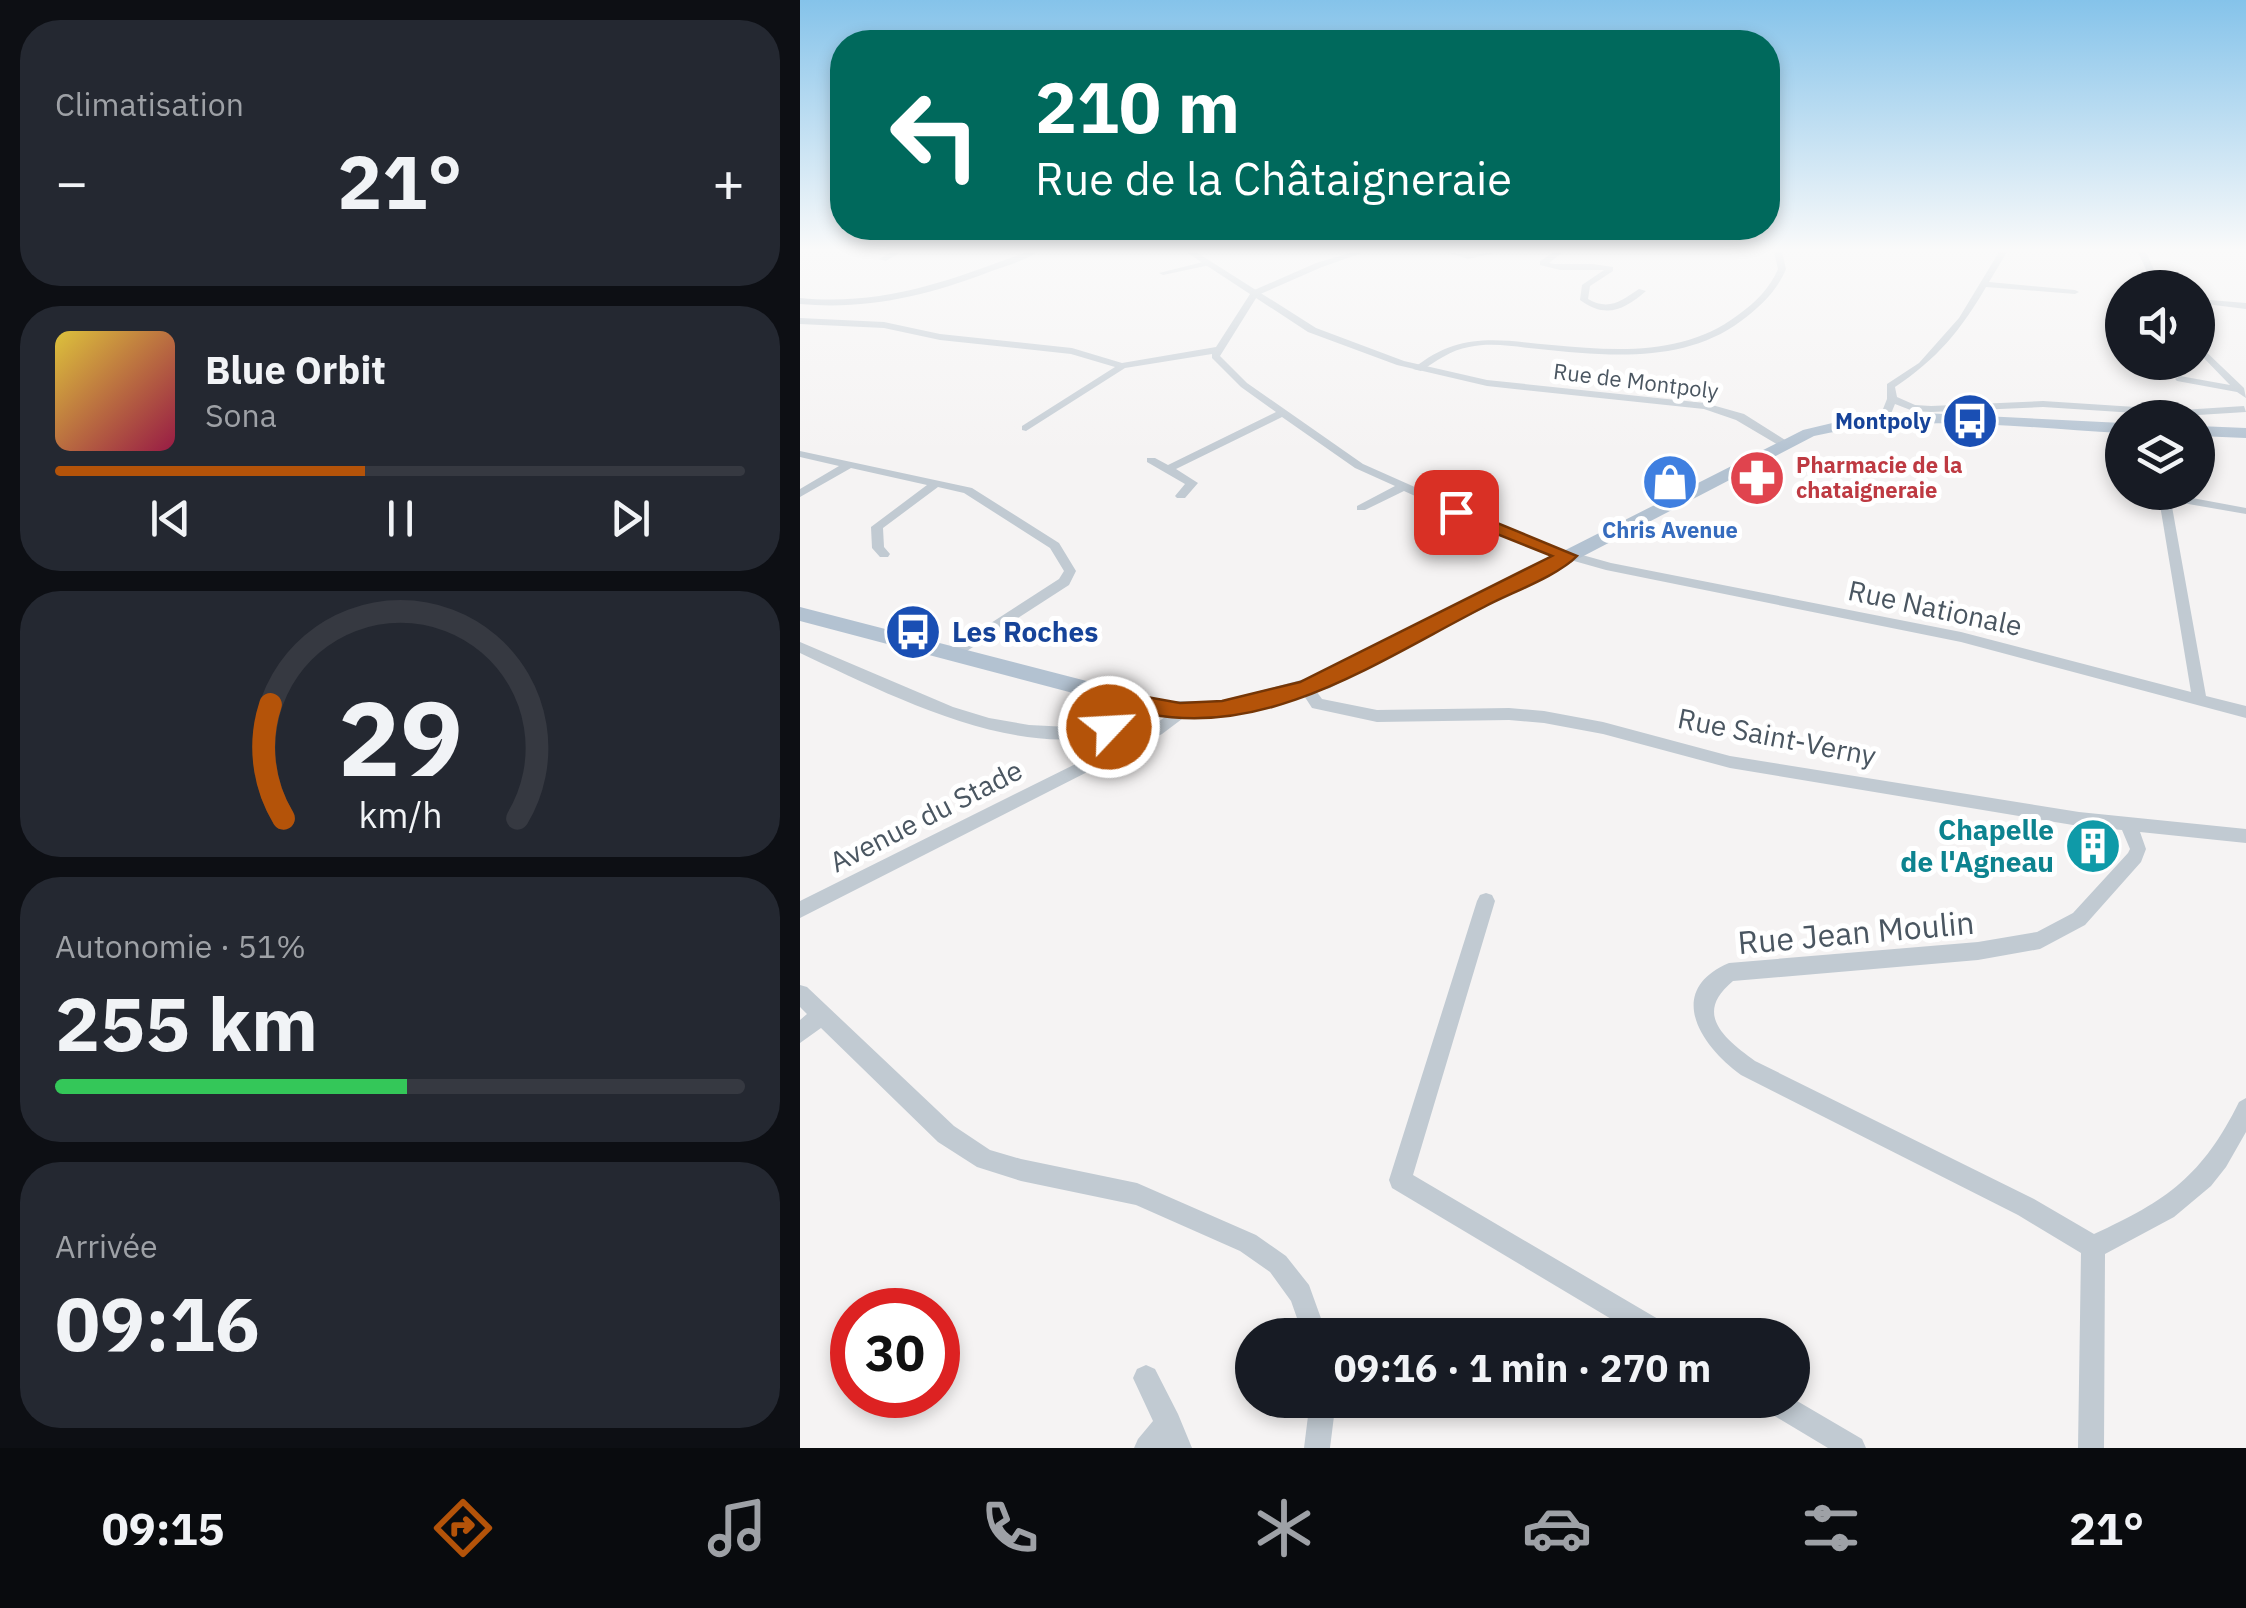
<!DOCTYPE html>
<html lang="fr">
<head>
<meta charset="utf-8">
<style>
	body { margin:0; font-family:"IBM Plex Sans",sans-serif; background:#242831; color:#f1f3f6; height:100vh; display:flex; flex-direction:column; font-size:38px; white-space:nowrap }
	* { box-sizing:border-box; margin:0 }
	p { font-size:32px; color:#9ea1a6 }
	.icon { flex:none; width:55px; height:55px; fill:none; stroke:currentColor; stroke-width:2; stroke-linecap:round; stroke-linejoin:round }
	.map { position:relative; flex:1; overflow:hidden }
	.sheet { display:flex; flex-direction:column; gap:20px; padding:20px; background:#0d0f14; width:800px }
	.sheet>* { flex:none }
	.top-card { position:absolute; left:30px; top:30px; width:950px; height:210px; border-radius:40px; box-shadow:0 5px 15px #0003; background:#00695c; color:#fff; overflow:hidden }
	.controls { position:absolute; left:1305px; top:270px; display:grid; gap:20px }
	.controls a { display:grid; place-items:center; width:110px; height:110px; border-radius:50%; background:#171b24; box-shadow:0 5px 15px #0003; font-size:50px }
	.speed { position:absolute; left:30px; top:1288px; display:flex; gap:20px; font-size:50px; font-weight:700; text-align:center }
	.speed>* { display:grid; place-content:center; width:130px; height:130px; border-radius:50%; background:#171b24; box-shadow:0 5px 15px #0003; line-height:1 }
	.speed .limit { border:15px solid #d22; background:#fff; color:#111 }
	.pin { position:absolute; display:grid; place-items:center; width:85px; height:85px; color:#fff; margin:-42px; border-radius:20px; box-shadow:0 5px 15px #0006 }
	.me { position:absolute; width:110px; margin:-55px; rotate:65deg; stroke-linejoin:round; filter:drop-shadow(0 0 8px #0008) }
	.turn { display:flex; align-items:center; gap:35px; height:210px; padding:0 40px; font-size:45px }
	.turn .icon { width:130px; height:130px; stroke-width:2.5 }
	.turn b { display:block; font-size:70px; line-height:85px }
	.big { font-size:75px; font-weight:700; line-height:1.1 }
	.sheet .card { flex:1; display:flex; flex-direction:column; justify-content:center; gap:15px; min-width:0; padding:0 35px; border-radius:40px; background:#242831 }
	.sheet .dial { align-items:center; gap:0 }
	.dial svg { height:260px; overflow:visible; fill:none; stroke:#363941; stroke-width:7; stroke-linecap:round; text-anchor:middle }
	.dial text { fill:#f1f3f6; stroke:none }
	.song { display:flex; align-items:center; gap:30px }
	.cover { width:120px; height:120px; border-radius:15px; background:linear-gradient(135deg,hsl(50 70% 55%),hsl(340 70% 35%)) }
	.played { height:10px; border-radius:5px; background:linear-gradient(90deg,#b45309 45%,#363941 45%) }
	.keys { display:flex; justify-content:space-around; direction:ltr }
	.heat { display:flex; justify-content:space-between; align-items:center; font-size:55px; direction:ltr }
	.charge { height:15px; border-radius:8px; background:linear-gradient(90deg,#34c759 51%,#363941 0) }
	.trip { position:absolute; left:435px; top:1318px; width:575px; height:100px; border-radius:50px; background:#171b24; box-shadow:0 5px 15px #0003; font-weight:700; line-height:100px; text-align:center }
	.tab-bar { display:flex; height:160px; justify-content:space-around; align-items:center; background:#090b0e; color:#9ea1a6 }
	.tab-bar .icon { width:70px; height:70px }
	.tab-bar .current { color:#b45309 }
	.tab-bar b { font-size:45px; color:#f1f3f6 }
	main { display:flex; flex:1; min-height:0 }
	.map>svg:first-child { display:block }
</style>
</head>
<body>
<main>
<section class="sheet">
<div class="card"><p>Climatisation</p>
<div class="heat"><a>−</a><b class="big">21°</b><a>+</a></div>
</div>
<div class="card">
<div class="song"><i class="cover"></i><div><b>Blue Orbit</b><p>Sona</p></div></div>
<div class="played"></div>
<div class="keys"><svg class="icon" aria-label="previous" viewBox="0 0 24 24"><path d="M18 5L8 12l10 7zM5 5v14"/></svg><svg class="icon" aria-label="pause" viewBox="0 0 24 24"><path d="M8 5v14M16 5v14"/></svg><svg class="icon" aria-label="next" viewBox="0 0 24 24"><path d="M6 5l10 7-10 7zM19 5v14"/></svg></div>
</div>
<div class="card dial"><svg viewBox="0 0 100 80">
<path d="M14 69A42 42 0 1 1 86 69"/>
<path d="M14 69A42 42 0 0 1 10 34" stroke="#b45309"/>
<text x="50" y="56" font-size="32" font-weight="700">29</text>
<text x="50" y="72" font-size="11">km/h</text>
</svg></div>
<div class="card"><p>Autonomie · 51%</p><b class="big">255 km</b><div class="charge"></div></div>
<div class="card"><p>Arrivée</p><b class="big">09:16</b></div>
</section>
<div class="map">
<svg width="1446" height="1448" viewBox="0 0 1446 1448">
	<rect width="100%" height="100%" fill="#f5f3f3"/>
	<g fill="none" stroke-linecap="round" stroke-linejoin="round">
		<path fill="#c1cad2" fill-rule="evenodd" d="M91,252h10l-15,9 -7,-2z
			M553,252h12l-43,15 -64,28 -38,61 27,27 116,81 180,80 68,19 350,69 230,60 -32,-193 -26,-7h27l86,16v6l-75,-13 35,195 40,10v12l-285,-76 -355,-72 -71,-20 -131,-59 -39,19h-8v-4l38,-20 -40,-18 -73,-51 -106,52 22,14 -13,15h-8l-2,-2 10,-12 -38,-22v-4h8l13,7 108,-53 -35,-25 -29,-29v-4l-87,14 -99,63 -4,-1v-4l93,-59 -44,-13 -131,-14 -56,-12 -84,-4v-6l84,4 56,12 132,14 50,15 94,-16 36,-56 64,-28z
			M646,252l22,3 32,-3 -32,7z
			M754,252h9l-14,11 4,1h40l20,3v4l-23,15 -2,13c21,12 33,2 51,-10l7,2c-22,19 -40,28 -66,9l2,-15 22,-15h-44l-20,-5v-4z
			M974,252h8l4,17c-9,22 -26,38 -45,52 -57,43 -135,35 -202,28 -23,-2 -46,-7 -70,-2 -18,3 -33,14 -48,24l-8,-2c46,-38 85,-29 139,-24 65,6 132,11 186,-30 17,-12 32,-27 40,-46z
			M1199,252h8l-18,30 86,8 4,2 -4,2 -89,-7c-25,43 -49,72 -91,100l2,10 18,8 16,1 112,-5 139,9 62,-4 2,6 -64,4 -139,-9 -112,5 -18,-1 -18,-7 -7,17h-8l-1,-2 8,-20v-15l32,-21 40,-45z
			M1338,252h8l16,36h-8z
			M407,261l3,4 -47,10 -4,-2z
			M1398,299l48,4v6l-48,-6z
			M1398,344l46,44 2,10 -9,-6 -60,-11 -2,-2 5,-3 50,9 -32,-33z
			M0,451l172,37 87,55 17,28 -7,14 -113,73h-10l-2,-3 2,-3 113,-73 5,-8 -14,-23 -86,-55 -26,-6 -55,41 1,19 6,7 -2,3h-8l-8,-9 -1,-21 56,-42 -76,-17 -51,29v-8l39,-23 -39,-9z
			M0,642l153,65 36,11 40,7 40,2 38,-6 35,-20 5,-2 7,6 -2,4c-11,7 -21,15 -33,20 -93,38 -235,-37 -319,-76z
			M506,683l5,1 11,15 55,11 132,-2 35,3 59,11 127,34 349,56 167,17v14l-106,-11 6,17 -5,13 -56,63 -45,24 -62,11 -245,21c-40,33 -9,57 22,80l279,138 60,35c73,-33 109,-59 145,-132l7,-4v34l-20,35 -15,19 -37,31 -69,37 -1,194h-26l3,-195 -63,-38 -277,-140c-40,-29 -77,-84 -12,-112l249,-21 59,-10 36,-19 55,-60 2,-4 -8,-19 -43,-4 -349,-58 -127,-34 -59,-11 -35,-3 -132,2 -65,-14 -13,-20z
			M381,706l5,2 2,4 -2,4 -24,18 -362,184v-17l352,-175z
			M686,893l6,2 3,6 -82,274 257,151 3,9h-35l-246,-147 -3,-8 88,-279 3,-6z
			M0,985l7,2 147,139 36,24 31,9 116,24 119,52 30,21 23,29 18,50h-24l-12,-34 -21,-29 -30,-21 -104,-46 -115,-24 -44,-14 -39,-25 -117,-114 -21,15v-23l7,-6 -7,-7z
			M346,1365l9,4 23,45 14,34h-58l4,-9 15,-18 -20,-43 4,-9z
			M992,1398l70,41 4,9h-38l-65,-39 -4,-9h33z
			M510,1400h26l-6,48h-26z"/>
		<path fill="#c1cad2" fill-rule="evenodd" d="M226,252h12c-14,9 -33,14 -49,20 -62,24 -123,38 -189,32v-6c83,8 149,-17 226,-46z
			M386,252h10l120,76 88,33 83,19 218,23 39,11 46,29 -10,3 -44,-26 -32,-11 -217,-23 -90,-21 -89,-33z"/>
		<path fill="#b3c2d1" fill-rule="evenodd" d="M1123,413l199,10v10c-103,-5 -205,-21 -308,3l-484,252 -108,29h-58l-364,-96v-14l364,94h58l94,-25 487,-246 42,-10z
			M1398,426l48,2v10l-48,-2z"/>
	</g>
	<linearGradient id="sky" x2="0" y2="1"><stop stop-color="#85c3ea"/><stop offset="0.55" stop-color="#fafafa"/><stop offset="1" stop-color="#fafafa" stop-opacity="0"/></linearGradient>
	<rect width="1446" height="455" fill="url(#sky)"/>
	<path fill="#b45309" stroke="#753606" stroke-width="2.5" d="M656,506l121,50c-19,20 -67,37 -93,51 -102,52 -215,131 -334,107l-33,19h-16l-4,-6 4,-6 46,-24 33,6 42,-2 78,-19 252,-126 -103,-41v-7z"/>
	<defs>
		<g id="bus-disc" transform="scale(2.875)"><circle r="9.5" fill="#1a4fb4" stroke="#fff"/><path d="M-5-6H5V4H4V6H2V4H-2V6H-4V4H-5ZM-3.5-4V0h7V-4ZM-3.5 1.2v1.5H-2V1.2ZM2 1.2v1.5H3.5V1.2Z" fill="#fff"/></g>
		<g id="pharmacy-disc" transform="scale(2.875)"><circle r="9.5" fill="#e0444e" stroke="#fff"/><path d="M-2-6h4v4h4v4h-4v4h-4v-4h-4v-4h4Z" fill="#fff"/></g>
		<g id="shop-disc" transform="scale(2.875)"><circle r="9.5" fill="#3f7fe0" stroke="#fff"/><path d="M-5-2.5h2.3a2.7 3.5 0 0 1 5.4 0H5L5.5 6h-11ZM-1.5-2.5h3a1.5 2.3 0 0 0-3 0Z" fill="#fff"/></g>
		<g id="building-disc" transform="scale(2.875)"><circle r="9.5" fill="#0f9aa8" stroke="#fff"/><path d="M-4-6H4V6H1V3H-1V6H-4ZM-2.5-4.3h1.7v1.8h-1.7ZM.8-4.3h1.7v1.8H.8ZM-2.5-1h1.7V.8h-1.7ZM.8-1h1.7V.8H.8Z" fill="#fff"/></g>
	</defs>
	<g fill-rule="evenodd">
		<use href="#bus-disc" x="1170" y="421"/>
		<use href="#pharmacy-disc" x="957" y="478"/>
		<use href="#shop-disc" x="870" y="482"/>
		<use href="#bus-disc" x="113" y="632"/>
		<use href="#building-disc" x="1293" y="846"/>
	</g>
	<g text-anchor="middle" stroke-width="10" stroke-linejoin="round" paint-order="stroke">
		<g font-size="22" fill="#4a5661" stroke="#fff">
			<text transform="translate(836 381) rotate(7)" y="8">Rue de Montpoly</text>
		</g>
		<g font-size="22" font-weight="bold" fill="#164399" stroke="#fff" text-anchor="end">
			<text x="1131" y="429">Montpoly</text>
		</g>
		<g font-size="22" font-weight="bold" fill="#be3a42" stroke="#fff" text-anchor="start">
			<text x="996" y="473">Pharmacie de la<tspan x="996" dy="25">chataigneraie</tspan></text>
		</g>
		<g font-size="22" font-weight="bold" fill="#366cbe" stroke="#fff">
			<text x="870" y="538">Chris Avenue</text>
		</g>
		<g font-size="28" fill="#4a5661" stroke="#fff">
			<text transform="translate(1135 608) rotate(12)" y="10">Rue Nationale</text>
			<text transform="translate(977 737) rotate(11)" y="10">Rue Saint-Verny</text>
			<text transform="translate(126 816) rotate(-27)" y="10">Avenue du Stade</text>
		</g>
		<g font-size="28" font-weight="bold" fill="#164399" stroke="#fff" text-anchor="start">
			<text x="152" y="642">Les Roches</text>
		</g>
		<g font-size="28" font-weight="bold" fill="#0d838f" stroke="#fff" text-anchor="end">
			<text x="1254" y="840">Chapelle<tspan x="1254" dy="32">de l'Agneau</tspan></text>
		</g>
		<g font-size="32" fill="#4a5661" stroke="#fff">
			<text transform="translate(1056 933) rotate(-5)" y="11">Rue Jean Moulin</text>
		</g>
	</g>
</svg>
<div class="controls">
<a><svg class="icon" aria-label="sound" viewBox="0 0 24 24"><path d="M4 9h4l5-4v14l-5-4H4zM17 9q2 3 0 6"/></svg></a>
<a><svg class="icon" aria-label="layers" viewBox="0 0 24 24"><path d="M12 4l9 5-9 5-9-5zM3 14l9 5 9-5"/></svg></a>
</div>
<div class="speed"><div class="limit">30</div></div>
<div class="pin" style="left:656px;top:512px;background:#d93025"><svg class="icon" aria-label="arrive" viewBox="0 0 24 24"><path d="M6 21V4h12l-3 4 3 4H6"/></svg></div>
<svg class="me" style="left:309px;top:727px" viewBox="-20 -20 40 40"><circle r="17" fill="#b45309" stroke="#fff" stroke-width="3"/><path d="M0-11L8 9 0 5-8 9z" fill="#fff"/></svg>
<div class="trip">09:16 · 1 min · 270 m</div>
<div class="top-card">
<div class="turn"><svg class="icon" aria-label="left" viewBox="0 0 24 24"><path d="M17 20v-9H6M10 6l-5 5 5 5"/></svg><div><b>210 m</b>Rue de la Châtaigneraie</div></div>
</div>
</div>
</main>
<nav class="tab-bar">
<b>09:15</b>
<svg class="icon current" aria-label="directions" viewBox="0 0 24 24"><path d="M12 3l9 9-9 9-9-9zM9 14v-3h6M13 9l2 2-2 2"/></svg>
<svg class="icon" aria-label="music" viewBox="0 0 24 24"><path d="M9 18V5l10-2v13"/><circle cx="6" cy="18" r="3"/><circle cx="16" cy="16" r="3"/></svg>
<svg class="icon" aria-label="phone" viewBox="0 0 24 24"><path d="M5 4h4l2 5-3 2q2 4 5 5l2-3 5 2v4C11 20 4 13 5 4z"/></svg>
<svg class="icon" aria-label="climate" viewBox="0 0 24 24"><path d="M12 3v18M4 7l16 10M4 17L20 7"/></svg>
<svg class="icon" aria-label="car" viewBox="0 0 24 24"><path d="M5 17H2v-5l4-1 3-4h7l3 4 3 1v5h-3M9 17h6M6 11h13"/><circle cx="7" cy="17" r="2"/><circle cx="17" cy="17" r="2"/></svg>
<svg class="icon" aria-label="filters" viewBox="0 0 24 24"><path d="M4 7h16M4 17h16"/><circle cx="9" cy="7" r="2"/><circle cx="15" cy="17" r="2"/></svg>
<b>21°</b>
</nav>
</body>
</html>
